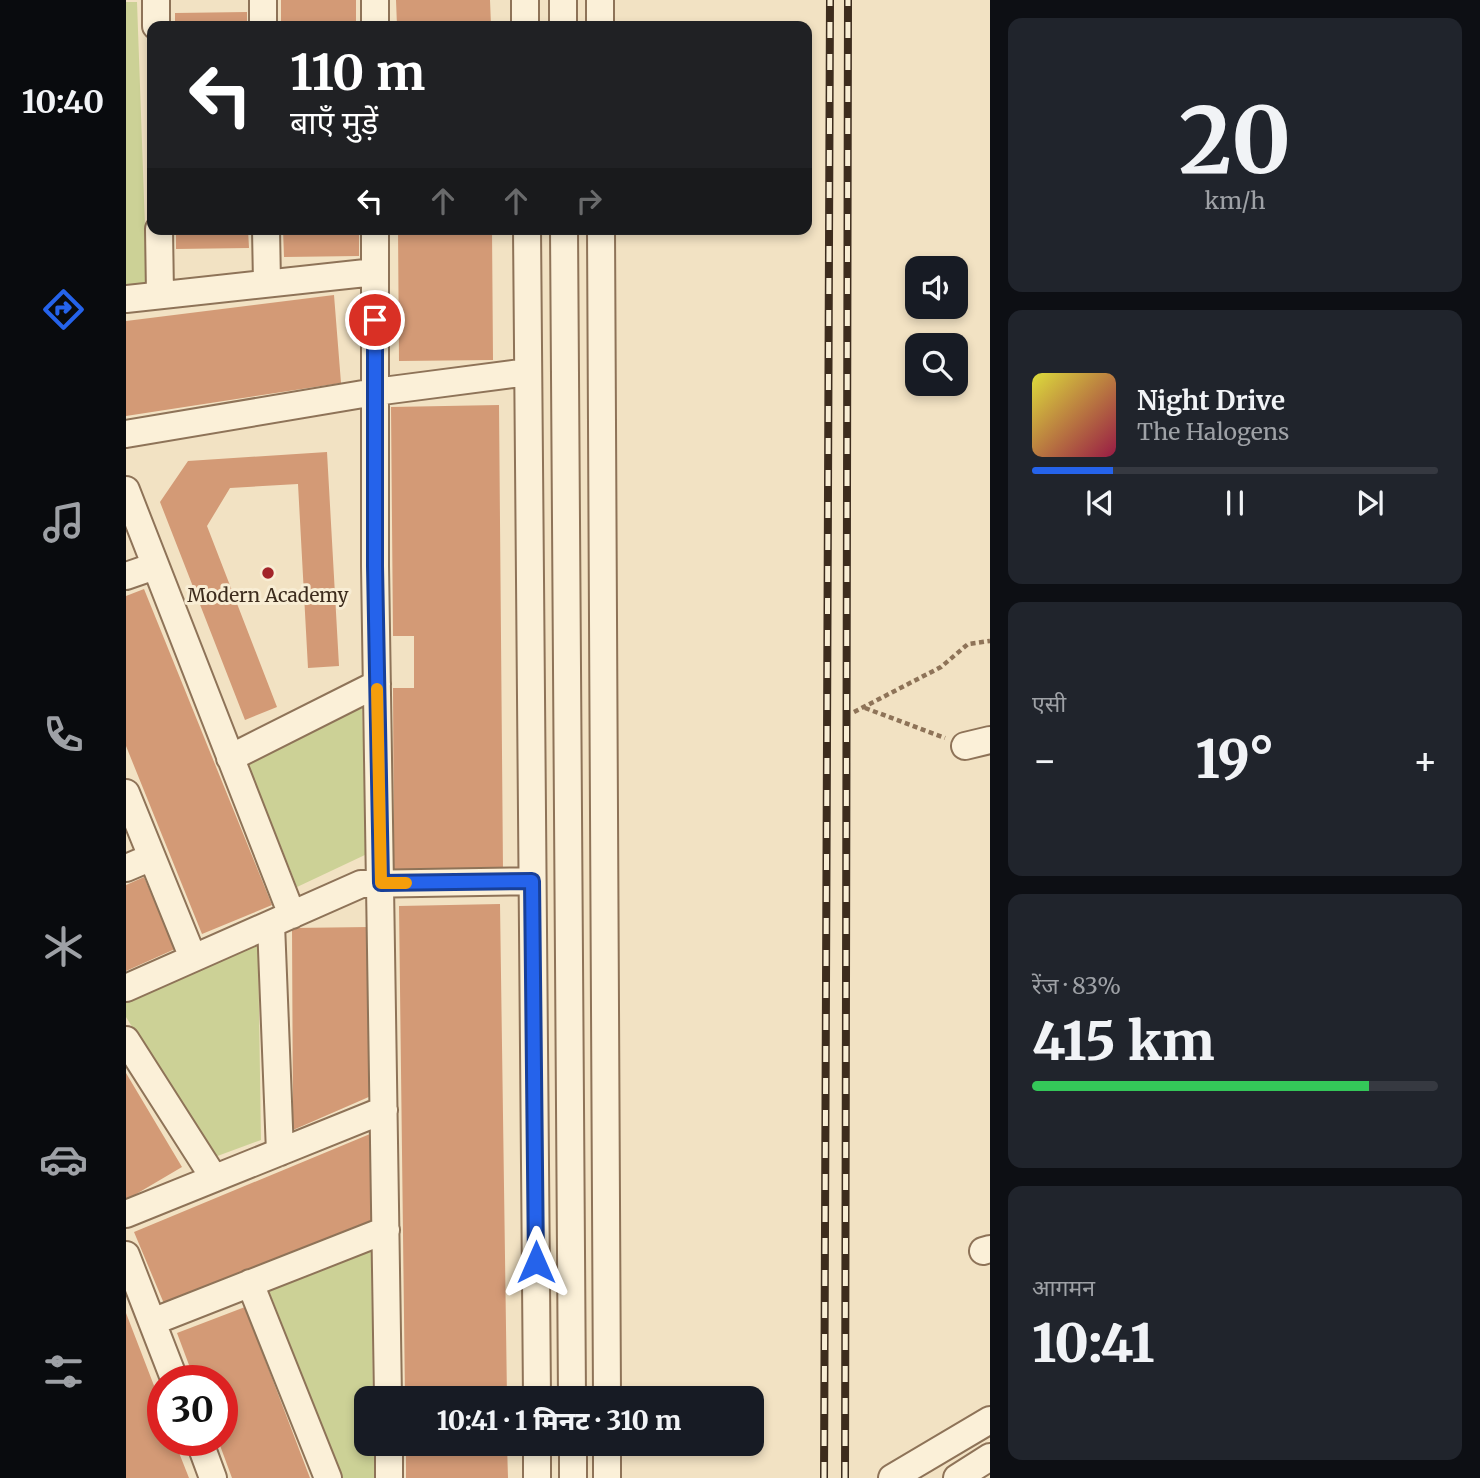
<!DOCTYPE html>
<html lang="hi">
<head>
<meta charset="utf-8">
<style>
	body { margin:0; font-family:Merriweather,"Noto Sans Devanagari",serif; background:#20242c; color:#f1f3f6; height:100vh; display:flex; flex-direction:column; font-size:26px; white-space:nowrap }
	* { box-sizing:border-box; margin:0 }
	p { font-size:23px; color:#9ea1a6 }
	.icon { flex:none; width:38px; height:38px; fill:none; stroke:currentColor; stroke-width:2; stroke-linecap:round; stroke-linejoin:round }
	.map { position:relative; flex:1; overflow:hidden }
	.drawer { display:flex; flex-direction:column; gap:18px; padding:18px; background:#0d0f14; width:490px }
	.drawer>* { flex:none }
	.banner { position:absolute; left:21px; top:21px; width:665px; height:214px; border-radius:14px; box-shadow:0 4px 10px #0003; background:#202124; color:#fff; overflow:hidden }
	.controls { position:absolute; left:779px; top:256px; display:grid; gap:14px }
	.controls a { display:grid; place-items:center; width:63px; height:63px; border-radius:14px; background:#171b24; box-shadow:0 4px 10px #0003; font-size:35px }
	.speed { position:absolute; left:21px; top:1365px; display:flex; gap:14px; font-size:35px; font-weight:700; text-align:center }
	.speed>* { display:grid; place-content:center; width:91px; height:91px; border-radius:50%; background:#171b24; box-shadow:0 4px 10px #0003; line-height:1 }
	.speed .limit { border:10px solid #d22; background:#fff; color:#111 }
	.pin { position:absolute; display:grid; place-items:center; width:60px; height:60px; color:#fff; margin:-30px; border:4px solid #fff; border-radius:50%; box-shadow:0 2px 7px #0007 }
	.me { position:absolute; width:77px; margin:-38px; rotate:0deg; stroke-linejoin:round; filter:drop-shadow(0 0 5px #0008) }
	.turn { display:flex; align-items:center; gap:24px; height:147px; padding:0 28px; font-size:32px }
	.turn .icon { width:91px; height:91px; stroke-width:2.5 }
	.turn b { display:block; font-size:49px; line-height:60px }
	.lanes { display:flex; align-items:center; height:66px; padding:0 28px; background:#0003; justify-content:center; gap:35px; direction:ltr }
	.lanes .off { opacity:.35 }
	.big { font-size:52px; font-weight:800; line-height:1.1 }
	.drawer .tile { flex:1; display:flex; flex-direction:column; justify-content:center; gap:10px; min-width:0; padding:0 24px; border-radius:14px; background:#20242c }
	.drawer .dial { align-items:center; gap:0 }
	.dial b { font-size:91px; line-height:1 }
	.song { display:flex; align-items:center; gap:21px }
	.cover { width:84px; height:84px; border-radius:10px; background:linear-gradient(135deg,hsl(60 70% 55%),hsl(340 70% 35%)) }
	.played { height:7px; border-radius:4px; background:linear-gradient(90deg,#2563eb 20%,#363941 20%) }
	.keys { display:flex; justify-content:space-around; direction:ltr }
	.heat { display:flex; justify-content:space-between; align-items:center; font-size:38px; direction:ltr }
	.charge { height:10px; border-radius:5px; background:linear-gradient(90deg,#34c759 83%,#363941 0) }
	.trip { position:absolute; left:228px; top:1386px; width:410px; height:70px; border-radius:14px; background:#171b24; box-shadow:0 4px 10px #0003; font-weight:800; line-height:70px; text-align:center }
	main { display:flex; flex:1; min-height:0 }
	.tab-bar { display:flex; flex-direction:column; width:126px; justify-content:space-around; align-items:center; background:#090b0e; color:#9ea1a6 }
	.tab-bar .icon { width:49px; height:49px }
	.tab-bar .on { color:#2563eb }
	.tab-bar b { font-size:32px; color:#f1f3f6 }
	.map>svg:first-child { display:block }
</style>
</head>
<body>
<main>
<nav class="tab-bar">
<b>10:40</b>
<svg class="icon on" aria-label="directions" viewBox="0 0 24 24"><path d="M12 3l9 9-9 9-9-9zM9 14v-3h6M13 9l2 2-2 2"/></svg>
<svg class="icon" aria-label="music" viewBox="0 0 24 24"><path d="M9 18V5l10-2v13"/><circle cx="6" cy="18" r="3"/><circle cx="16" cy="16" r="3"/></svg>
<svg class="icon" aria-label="phone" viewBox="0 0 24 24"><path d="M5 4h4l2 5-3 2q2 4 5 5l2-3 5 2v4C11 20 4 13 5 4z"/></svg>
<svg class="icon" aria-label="climate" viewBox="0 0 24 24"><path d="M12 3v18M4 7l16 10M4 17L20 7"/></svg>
<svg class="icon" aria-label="car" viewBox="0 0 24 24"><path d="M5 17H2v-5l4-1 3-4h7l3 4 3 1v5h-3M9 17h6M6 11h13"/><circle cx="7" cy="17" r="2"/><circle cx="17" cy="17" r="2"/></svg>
<svg class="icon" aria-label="filters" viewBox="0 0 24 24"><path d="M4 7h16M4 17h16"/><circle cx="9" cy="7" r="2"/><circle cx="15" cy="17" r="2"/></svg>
</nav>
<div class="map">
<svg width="864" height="1478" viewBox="0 0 864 1478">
	<rect width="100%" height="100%" fill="#f2e2c3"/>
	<path fill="#ccd196" d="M0,2h11l10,281 -21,7z
		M236,708l5,146 -70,33 -51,-128z
		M132,944l3,196 -49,18 -86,-141v-18z
		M245,1245l2,153h-7v46h8v34h-33l-73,-190z"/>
	<path fill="#d39a76" d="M155,0h75v26h-75z
		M270,0h94l1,26h-94z
		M121,12v14h-72v-13z
		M50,229h72l1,19 -73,1z
		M157,229h76v27l-75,1z
		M272,229h94l1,131 -94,1z
		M208,295l7,88 -215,33v-95z
		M373,405l4,465 -109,2 -1,-184h21v-52h-21l-2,-229z
		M201,452l12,214 -31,2 -10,-184 -68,4 -23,38 70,181 -32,13 -85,-218 28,-41z
		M18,589l128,316 -70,29 -76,-188v-150z
		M18,877l31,72 -49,22v-86z
		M374,904l7,494h-102l-6,-492z
		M244,927l1,169 -78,34 -1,-202z
		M0,1073l56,94 -56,33z
		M244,1134l3,86 -208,86 -31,-74z
		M119,1307l65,171h-78l-14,-38h4v-59h-27l-18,-48z
		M0,1313l37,96v31h11l15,38h-63z
		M280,1444h101l1,34h-102z"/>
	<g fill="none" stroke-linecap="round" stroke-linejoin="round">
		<g stroke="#8e7358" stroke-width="30">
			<path id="minor" d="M30,0v26
				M137,0v26
				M249,0v26
				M399,0v26
				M437,0v26
				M474,0v26
				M33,229l1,65
				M140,229l1,54
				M249,229v337l13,832
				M401,229l10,1169
				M438,229l8,1169
				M475,229l6,1169
				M0,299l249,-27
				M0,434l249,-42 153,-20
				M0,490l166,425
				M0,576l29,-10
				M839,746l25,-6
				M104,758l147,-74
				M0,793l67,165
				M0,868l26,-11
				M145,924l9,228
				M0,988l235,-104 171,-3
				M0,1040l88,138
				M0,1214l258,-104
				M857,1251l7,-2
				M0,1255l49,126
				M124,1283l78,195
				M26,1322l234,-92
				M73,1440l14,38
				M263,1444v34
				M411,1444v34
				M447,1444v34
				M481,1444v34
				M766,1478l98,-58
				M831,1478l33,-21"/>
		</g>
		<path stroke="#8e7358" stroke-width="4.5" stroke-dasharray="5 3.5" stroke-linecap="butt" d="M739,708l80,30
			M728,712l87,-45 27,-23 22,-3"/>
		<use href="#minor" stroke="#fbf0d8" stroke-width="26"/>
		<g stroke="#3d2c1d" stroke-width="8">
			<path id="rail" d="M698,1478l6,-1478
				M719,1478l3,-1478"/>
		</g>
		<use href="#rail" stroke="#f8edd4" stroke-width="5" stroke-dasharray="16" stroke-linecap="butt"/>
	</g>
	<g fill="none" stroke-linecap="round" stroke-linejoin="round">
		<g stroke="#184099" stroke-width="18">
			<path id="route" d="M249,320v246l6,317 151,-2 4,381"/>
		</g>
		<use href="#route" stroke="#2563eb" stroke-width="12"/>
		<path stroke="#f59e0b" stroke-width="12" d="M251,689l4,194h25"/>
	</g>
	<circle fill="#a22328" stroke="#f8edd4" stroke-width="2.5" cx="142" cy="573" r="7"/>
	<g text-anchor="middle" stroke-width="6" stroke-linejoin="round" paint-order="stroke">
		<g font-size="19" fill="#3d2c1d" stroke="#f8edd4">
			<text x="142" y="602">Modern Academy</text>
		</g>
	</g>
</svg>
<div class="controls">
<a><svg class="icon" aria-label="sound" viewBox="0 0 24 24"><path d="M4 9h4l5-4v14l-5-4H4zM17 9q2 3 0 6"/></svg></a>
<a><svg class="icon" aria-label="search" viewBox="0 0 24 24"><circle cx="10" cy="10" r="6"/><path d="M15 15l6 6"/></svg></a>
</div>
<div class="speed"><div class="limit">30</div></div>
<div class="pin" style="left:249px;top:320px;background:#d93025"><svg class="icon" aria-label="arrive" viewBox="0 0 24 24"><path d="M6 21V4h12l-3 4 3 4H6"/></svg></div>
<svg class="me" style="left:410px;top:1262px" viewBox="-20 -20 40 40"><path d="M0-17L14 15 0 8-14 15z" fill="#2563eb" stroke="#fff" stroke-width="4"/></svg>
<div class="trip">10:41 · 1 मिनट · 310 m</div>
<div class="banner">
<div class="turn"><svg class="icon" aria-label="left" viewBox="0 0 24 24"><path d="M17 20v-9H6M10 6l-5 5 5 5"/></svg><div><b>110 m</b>बाएँ मुड़ें</div></div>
<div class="lanes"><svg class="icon" aria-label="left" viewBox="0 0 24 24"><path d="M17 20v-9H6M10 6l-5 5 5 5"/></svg><svg class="icon off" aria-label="ahead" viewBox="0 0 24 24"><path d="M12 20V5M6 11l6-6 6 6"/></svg><svg class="icon off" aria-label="ahead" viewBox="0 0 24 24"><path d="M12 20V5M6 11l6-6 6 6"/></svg><svg class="icon off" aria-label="right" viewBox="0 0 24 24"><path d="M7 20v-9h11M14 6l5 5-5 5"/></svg></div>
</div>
</div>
<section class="drawer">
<div class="tile dial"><b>20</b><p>km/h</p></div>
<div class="tile">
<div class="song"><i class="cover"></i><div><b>Night Drive</b><p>The Halogens</p></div></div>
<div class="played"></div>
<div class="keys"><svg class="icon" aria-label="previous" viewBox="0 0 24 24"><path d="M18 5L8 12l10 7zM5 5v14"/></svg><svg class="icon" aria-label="pause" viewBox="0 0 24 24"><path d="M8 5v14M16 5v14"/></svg><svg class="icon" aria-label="next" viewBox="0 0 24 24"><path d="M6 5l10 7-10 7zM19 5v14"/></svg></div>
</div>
<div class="tile"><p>एसी</p>
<div class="heat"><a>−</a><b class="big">19°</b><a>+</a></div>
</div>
<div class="tile"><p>रेंज · 83%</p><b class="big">415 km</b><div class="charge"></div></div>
<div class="tile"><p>आगमन</p><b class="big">10:41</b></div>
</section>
</main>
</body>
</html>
